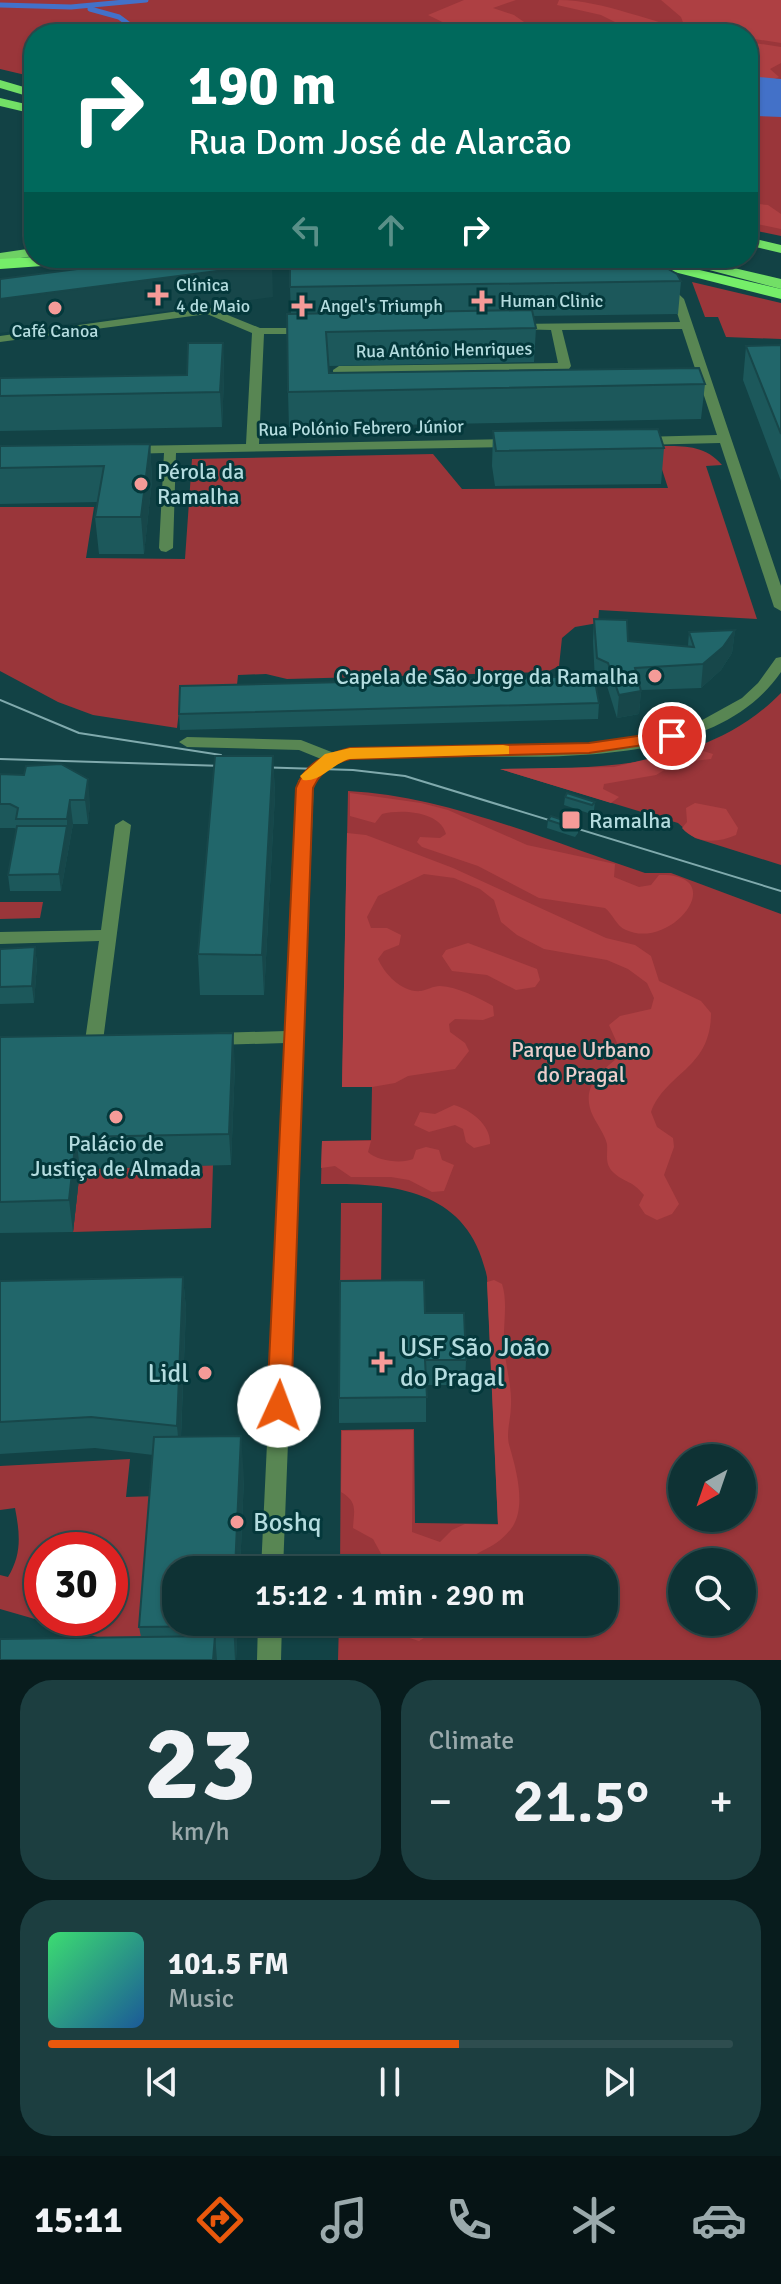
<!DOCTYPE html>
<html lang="en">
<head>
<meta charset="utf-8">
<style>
	body { margin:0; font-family:Signika,sans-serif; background:#1c3e40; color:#f1f3f6; height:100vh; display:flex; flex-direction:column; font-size:30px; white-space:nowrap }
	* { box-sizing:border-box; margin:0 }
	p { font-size:26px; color:#9baaac }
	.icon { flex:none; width:44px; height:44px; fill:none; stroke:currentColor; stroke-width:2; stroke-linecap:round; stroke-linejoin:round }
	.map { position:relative; height:1660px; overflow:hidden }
	.sheet { display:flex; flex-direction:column; gap:20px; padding:20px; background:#081c1d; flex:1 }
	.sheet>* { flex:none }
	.banner { position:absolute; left:24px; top:24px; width:734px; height:244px; border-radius:32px; box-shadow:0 2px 6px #0004,0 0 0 2px #2e4d4f; background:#00695c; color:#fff; overflow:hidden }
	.needle { width:52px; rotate:220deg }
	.buttons { position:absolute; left:668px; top:1444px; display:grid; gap:16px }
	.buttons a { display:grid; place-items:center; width:88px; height:88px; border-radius:50%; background:#0e3234; box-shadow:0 2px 6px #0004,0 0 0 2px #2e4d4f; font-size:40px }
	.speed { position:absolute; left:24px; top:1532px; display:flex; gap:16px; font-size:40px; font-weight:700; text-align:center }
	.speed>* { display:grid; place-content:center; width:104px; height:104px; border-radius:50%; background:#0e3234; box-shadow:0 2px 6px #0004,0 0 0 2px #2e4d4f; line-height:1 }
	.speed .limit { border:12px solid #d22; background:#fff; color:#111 }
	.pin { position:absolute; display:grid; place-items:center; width:68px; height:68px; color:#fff; margin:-34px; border:4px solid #fff; border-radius:50%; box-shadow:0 2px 8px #0007 }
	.me { position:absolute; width:88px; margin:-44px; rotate:2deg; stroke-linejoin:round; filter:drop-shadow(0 0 6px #0008) }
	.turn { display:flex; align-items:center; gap:28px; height:168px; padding:0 32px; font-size:36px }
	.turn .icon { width:104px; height:104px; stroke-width:2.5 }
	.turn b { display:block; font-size:56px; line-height:68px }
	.lanes { display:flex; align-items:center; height:76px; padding:0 32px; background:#0003; justify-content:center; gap:40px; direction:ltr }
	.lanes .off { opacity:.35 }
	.big { font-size:60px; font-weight:600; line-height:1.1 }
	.sheet .card { flex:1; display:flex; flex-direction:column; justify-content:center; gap:12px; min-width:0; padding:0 28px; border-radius:32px; background:#1c3e40 }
	.sheet .dial { align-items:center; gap:0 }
	.dial b { font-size:104px; line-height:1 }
	.song { display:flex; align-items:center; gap:24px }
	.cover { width:96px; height:96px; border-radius:12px; background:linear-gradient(135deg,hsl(140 70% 55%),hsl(210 70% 35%)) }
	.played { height:8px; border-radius:4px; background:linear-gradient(90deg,#ea580c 60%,#2e4d4f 60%) }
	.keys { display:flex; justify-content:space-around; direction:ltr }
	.heat { display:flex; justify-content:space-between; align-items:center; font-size:44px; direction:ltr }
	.sheet .tiles { flex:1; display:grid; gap:20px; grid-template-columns:1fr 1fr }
	.card:last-child { grid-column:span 2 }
	.trip { position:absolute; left:162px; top:1556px; width:456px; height:80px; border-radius:32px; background:#0e3234; box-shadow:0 2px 6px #0004,0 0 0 2px #2e4d4f; font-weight:600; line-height:80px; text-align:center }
	.tab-bar { display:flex; height:128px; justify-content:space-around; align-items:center; background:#061415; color:#9baaac }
	.tab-bar .icon { width:56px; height:56px }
	.tab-bar .on { color:#ea580c }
	.tab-bar b { font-size:36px; color:#f1f3f6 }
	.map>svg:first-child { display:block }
</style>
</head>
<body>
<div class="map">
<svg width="781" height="1660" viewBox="0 0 781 1660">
	<rect width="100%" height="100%" fill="#124245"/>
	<path fill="#9a363a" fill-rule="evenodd" d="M0,0h781v236l-33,-7v-195h-714v43l-34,-8z
		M360,258l139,3c-6,4 -13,11 -21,13 -49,8 -109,-1 -156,-11z
		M692,282l89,21v36l-55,-2 -8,-20h-13z
		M660,446c24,0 45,-1 62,19l-16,1 51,153 -158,-9 -1,13 -23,4 -13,11 -3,28 -12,6 -260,7 -21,-5 -28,1 -1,10 -56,9 -4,34 -84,-13 -35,-13 -58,-31v-164h94l-8,51 99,1 7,-100 241,-5 29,35 206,-1 -10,-31z
		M781,693v172l-86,-27 -17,-15 -178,-54c99,0 206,0 281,-76z
		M348,791c99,5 203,51 297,82h26l110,41v746h-443l1,-38h265v-52h-264l1,-140 73,-1 1,94 83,1 -11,-247c-18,-88 -92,-94 -166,-93l1,-43 49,-1 1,-53h-30zM682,1458h60v60h-60zM682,1562h60v60h-60z
		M0,902h43l-3,16 -40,1z
		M213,1165l-2,63 -138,4 7,-63z
		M341,1203h41l-1,87h-41z
		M130,1459l-4,38 31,-1 -11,155 -146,-42v-34l8,2c14,-23 12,-43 7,-69l-15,2v-44zM42,1550h68v68h-68z"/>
	<path fill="#ae4043" d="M464,0h52l-23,8 21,7 20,14 21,5h-88l-39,-19z
		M559,0c44,0 96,24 142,33l-35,1 -41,-7 -24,-12 -44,-10z
		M661,0h120v43l-33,-5v-4h-22l-42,-9 -3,-8z
		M748,42l33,5v16l-11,6 9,8 -7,3 -24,-4z
		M748,203l20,2 13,9v15l-33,-7z
		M693,748l20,6 -2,5 -35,4 -20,12 -52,9 -1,5 16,8 -8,6 -111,-34 114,-2z
		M350,793l71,10 27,7 79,35 88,19 -1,13 25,10 12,-2 8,-10c73,-2 13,76 -33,55 -10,-4 -13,-16 -21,-22l-66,-10 -61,-32 -56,-19 -5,-5 3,-5 20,1 6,-4c-6,-23 -45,-25 -64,-20l-7,9 -25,-7z
		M695,803l31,6 12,19 -2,7c-18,8 -40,9 -54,-7l5,-6 -1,-14z
		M347,833l19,2 87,33 153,70 29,7 16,11 8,25 42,20 10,12c0,56 -45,59 -60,99l6,15 16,11 1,9 -10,28 15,29 -7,10 -15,6 -12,-6 -6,-9 5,-10c-12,-15 -19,-12 -30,-22 -10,-9 -6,-17 -7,-29 -2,-9 -10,-20 -14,-28 -14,-30 9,-45 29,-62l-13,-29 11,-9 31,-7 3,-11 -7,-15 -19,-14 -21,-9 -63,-11 -27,-14 -16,-13 -7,-22 -14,-11 -26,-11 -30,-4 -46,22 -11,21 4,11h16l14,7 -2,10 -15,6 -6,8c7,16 25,34 43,32 6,-1 12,-5 19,-5 18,1 37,11 53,20l1,10 -11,4 -28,-1 -6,5 1,8 15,11 4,8 -14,18 -47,7 -13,7 -23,4h-30z
		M468,943l69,26 3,11 -5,7 -19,3 -29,-15 -35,-4 -10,-15 4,-6z
		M454,1105c17,5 37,20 36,39l-16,4 -8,-6 -3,-13 -8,-4 -26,7 -15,-7 6,-13 15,2z
		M322,1141h49l-3,11c9,9 34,12 45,7l3,-9 10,-3 13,3 3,10 12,5 -10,26 -12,1 -23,-12 -18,-3h-40l-16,-11 -14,2z
		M494,1280l8,4c6,18 1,41 2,60 1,21 8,41 7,61 0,15 -6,29 -1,43 6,21 16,57 3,78 -18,26 -38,22 -56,44h-67l-17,-31 -20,-11c1,-18 5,-26 -12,-36l1,-61 71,-1 -1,102 28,10 12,-12 13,-6 33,1 -11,-243z
		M390,1622h54l-2,5 -23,14 -16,-5z"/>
	<path fill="#4371c8" d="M748,76l33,3v38l-27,-1 -6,-3z"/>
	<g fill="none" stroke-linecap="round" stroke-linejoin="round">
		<path stroke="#4371c8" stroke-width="5" d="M0,5l71,2 75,-7
			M90,9l29,8 23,17"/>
		<path fill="#588653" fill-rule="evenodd" d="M538,258h20l36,10 -6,3z
			M661,285h8l15,14 97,287v25l-7,-4 -54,-164 -80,2 -6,-4 6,-4 77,-2 -35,-106 -120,1 9,36 -2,3 -224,4 1,21 -6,4 -6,-4 -1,-24 6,-4 219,-3 -7,-33 -39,-1 -2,-2 6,-3 164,-2 -7,-22 -12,-11z
			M208,307l52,21h48l6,3 -6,3h-44l-5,110 254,-5 6,4 -6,4 -337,6 -3,95 -7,4 -5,-1 -2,-3 5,-95 -36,1 -6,-4 6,-4 118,-2 6,-111 -45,-19 -207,28v-6z
			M781,657v15c-70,102 -250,83 -359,84 -36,0 -84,-6 -108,25l-31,789h-22l25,-527 -72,2 -6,-2 -3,-4 3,-4 6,-2 72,-2 12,-250 11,-14 12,-8 -22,-9 -112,-3 -8,-5 8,-5 114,3 33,13 16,-4 46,-2 156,-1 52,-3 49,-7 42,-12 47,-26 16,-15 18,-25z
			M123,820l8,5 -28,216 -3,4h-12l-3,-4 14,-100 -99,3v-12l101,-2 14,-105z
			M258,1622h24l-1,38h-24z"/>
		<path fill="#6ed064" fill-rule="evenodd" d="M34,248v8l-34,5v-8z"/>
		<path fill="#72df66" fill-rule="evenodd" d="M0,80l34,10v8l-34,-10z
			M0,98l34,8v8l-34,-8z
			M748,237l33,8v8l-33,-8z
			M664,258h27l90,21v10z"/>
		<path fill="#75ee69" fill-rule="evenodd" d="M34,257v1h59l-8,5 -85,6v-10z
			M619,258h29l133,31v10z"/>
		<path stroke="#80aaad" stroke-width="2" d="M0,700l79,33 142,22
			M0,759l353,11 52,6 376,115"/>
	</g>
	<path fill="#1c585b" d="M681,281l-3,33 -145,2 3,12 -2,34 -205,4v7l376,11 -4,35 -412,8 -1,-35 3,-78 -1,-27z
		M223,343l1,34 -2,50 -222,4v-53l187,-3z
		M781,345v136l-38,-101 3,-34z
		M493,431l171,17 -3,36 -166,2 -3,-20z
		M150,444l2,36 -8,74h-45l-4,-37 3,-15 -98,2v-58z
		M594,619l34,22 60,5 1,-14 46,-2 -3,23 -11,17 -20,18 -60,2 -2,24 -22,4 -10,-32 -12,-5 -2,-39z
		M599,703l-1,16 -418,11 -1,-16z
		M273,756l2,39 -11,200h-64l-2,-41z
		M26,766l64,37 -2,21h-15l-12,67h-51l-2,-16 9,-46 -3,-1h-14v-54l24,1z
		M565,797l30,5 -1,8 -3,4 -27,-9z
		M548,820l30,5v8l-3,4 -28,-9z
		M35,947l2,17 -3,39 -34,1v-55z
		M0,1037l235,27 -4,101 -151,4 -7,63 -73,1z
		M183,1277l3,32 -5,128 63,41 -4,92h-64l62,52 -2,38h-236l141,-23 -2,-10 14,-172 -58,-7 -95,6v-173z
		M425,1313l41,47 -1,25h-39v37l-87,1v-25z"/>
	<path fill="#17474a" d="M272,264l1,33 -273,36v-34z
		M223,343l1,34 -2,50 -2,-35z
		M150,444l2,36 -8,74 -3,-37z
		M735,630l-3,23 -11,17 -20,18 2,-24z
		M641,691l-2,23 -22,4 2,-23z
		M273,756l2,39 -11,200 -2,-40z
		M88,779l2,24 -2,21 -3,-24z
		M70,800l3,24 -12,67 -2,-17 8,-48v-7z
		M35,947l2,17 -3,39 -2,-17z
		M233,1033l2,31 -4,101 -2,-31z
		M76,1137l4,32 -7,63 -4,-32z
		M183,1277l3,32 -6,149 -3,-32z
		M241,1436l3,42 -4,92h-5z
		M233,1622h5l-2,38h-1z
		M215,1636l2,24h-4z"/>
	<path fill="#21666a" stroke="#17474a" stroke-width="2" d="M162,258h106l4,6 -272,35v-20z
		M656,262l21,12 4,7 -391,6v-18z
		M532,310l4,18 -210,4 3,41 370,-5 6,16 -417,8 -1,-78z
		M188,343h35l-3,49 -220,4v-18l187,-3z
		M781,345v89l-35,-88z
		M658,429l6,19 -168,3 -3,-20z
		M150,444l-9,73h-46l9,-51 -104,2v-22z
		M594,619l33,1 1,21 66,6 -5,-15 46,-2 -12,17 -20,17 -68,4 6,23 -22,4 -11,-32 -11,-5z
		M594,676l5,27 -420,11 1,-28z
		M215,756h58l-11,199 -64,-1z
		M61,764l27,15 -3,21h-15l-3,19h-51l2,-11 -8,-4h-10v-30l24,1 2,-9z
		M567,793l28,9 -3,3 -27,-8z
		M551,816l27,9 -2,4 -28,-9z
		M17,826h50l-8,48 -51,1z
		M35,947l-3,39 -32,1v-38z
		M233,1033l-4,101 -153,3 -7,63 -69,2v-165z
		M183,1277l-6,149 -86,-9 -91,5v-141z
		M424,1280l1,33h39l2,47h-41l2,37 -88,1 1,-117z
		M241,1436l-6,134h-59v52h57l-1,4 -93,1 15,-190z
		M215,1636l-2,24h-213v-21z"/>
	<path fill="#ea580c" stroke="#983908" stroke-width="2" d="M672,731l6,1v8l-89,13 -239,6c-17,4 -30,13 -37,29l-22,618 -3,7 -9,3 -8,-3 -4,-7 29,-618c10,-26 28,-33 54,-40l239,-5z"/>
	<path fill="#f59e0b" d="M503,745l6,1v8l-159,5c-17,4 -30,24 -47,21l-3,-4 25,-22 25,-6z"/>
	<g fill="#f59b98" stroke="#04383b" stroke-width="3">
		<path d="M154 283h8v8h8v8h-8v8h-8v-8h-8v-8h8z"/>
		<path d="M478 289h8v8h8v8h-8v8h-8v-8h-8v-8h8z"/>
		<path d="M298 294h8v8h8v8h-8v8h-8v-8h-8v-8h8z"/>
		<circle cx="55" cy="308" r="8"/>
		<circle cx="141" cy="484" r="8"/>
		<circle cx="655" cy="676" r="8"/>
		<rect x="561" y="810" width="20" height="20" rx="4"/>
		<circle cx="116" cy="1117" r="8"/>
		<path d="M378 1350h8v8h8v8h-8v8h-8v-8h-8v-8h8z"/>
		<circle cx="205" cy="1373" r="8"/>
		<circle cx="237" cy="1522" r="8"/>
	</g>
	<g text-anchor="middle" stroke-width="6" stroke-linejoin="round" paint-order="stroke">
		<g font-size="18" fill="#b4dcdf" stroke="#04383b" text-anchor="start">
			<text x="176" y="291">Clínica<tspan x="176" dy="21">4 de Maio</tspan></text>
			<text x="500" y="307">Human Clinic</text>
			<text x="320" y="312">Angel's Triumph</text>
			<text x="55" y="337" text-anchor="middle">Café Canoa</text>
		</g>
		<g font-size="18" fill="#b4dcdf" stroke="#04383b">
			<text transform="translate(444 350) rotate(-1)" y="6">Rua António Henriques</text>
			<text transform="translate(361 428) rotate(-1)" y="6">Rua Polónio Febrero Júnior</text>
		</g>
		<g font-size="22" fill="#b4dcdf" stroke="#04383b" text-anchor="start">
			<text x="157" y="479">Pérola da<tspan x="157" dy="25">Ramalha</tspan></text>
			<text x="639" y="684" text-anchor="end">Capela de São Jorge da Ramalha</text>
			<text x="589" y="828">Ramalha</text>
			<text x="116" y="1151" text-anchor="middle">Palácio de<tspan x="116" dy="25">Justiça de Almada</tspan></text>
		</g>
		<g font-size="22" fill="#eccdcb" stroke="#04383b">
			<text x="581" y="1057">Parque Urbano<tspan x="581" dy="25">do Pragal</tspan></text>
		</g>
		<g font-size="26" fill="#b4dcdf" stroke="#04383b" text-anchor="start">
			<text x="400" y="1356">USF São João<tspan x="400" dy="30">do Pragal</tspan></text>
			<text x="189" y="1382" text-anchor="end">Lidl</text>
			<text x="253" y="1531">Boshq</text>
		</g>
	</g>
</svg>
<div class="buttons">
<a><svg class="needle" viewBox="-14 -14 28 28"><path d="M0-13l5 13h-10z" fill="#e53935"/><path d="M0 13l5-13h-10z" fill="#9baaac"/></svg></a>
<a><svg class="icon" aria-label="search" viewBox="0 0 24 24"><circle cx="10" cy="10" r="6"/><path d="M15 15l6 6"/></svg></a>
</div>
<div class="speed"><div class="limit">30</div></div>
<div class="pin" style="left:672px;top:736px;background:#d93025"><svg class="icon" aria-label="arrive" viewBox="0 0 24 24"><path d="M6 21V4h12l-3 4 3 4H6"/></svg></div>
<svg class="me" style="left:279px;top:1406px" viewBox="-20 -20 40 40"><circle r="19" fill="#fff"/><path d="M0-13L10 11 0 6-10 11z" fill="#ea580c"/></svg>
<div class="trip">15:12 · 1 min · 290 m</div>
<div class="banner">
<div class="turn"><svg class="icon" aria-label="right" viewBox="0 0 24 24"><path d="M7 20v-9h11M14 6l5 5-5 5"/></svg><div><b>190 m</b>Rua Dom José de Alarcão</div></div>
<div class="lanes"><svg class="icon off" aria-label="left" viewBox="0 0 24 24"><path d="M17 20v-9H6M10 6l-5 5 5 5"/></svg><svg class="icon off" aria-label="ahead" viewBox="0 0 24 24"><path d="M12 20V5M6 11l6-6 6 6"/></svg><svg class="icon" aria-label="right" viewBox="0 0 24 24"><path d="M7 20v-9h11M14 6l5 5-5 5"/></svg></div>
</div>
</div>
<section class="sheet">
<div class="tiles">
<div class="card dial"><b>23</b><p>km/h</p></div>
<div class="card"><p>Climate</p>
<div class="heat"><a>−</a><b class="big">21.5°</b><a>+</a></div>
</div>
<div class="card">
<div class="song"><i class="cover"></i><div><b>101.5 FM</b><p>Music</p></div></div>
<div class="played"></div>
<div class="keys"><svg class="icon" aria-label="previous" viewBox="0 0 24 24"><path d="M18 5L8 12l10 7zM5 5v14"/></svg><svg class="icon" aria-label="pause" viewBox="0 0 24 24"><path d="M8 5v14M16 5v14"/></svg><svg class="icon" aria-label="next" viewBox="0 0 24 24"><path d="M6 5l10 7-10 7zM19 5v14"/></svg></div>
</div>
</div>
</section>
<nav class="tab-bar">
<b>15:11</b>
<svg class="icon on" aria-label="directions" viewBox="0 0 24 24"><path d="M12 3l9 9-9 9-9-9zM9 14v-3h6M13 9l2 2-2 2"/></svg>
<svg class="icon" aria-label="music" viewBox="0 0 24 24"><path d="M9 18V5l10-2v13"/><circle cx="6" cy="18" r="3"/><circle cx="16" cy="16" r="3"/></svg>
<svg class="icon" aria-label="phone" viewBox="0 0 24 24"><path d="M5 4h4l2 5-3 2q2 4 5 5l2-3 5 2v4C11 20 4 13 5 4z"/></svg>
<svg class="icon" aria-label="climate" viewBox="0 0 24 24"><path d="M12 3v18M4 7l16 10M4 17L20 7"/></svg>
<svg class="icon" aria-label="car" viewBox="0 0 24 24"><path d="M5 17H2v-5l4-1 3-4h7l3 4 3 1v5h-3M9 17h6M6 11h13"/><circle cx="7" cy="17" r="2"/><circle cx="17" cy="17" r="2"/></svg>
</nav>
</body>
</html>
